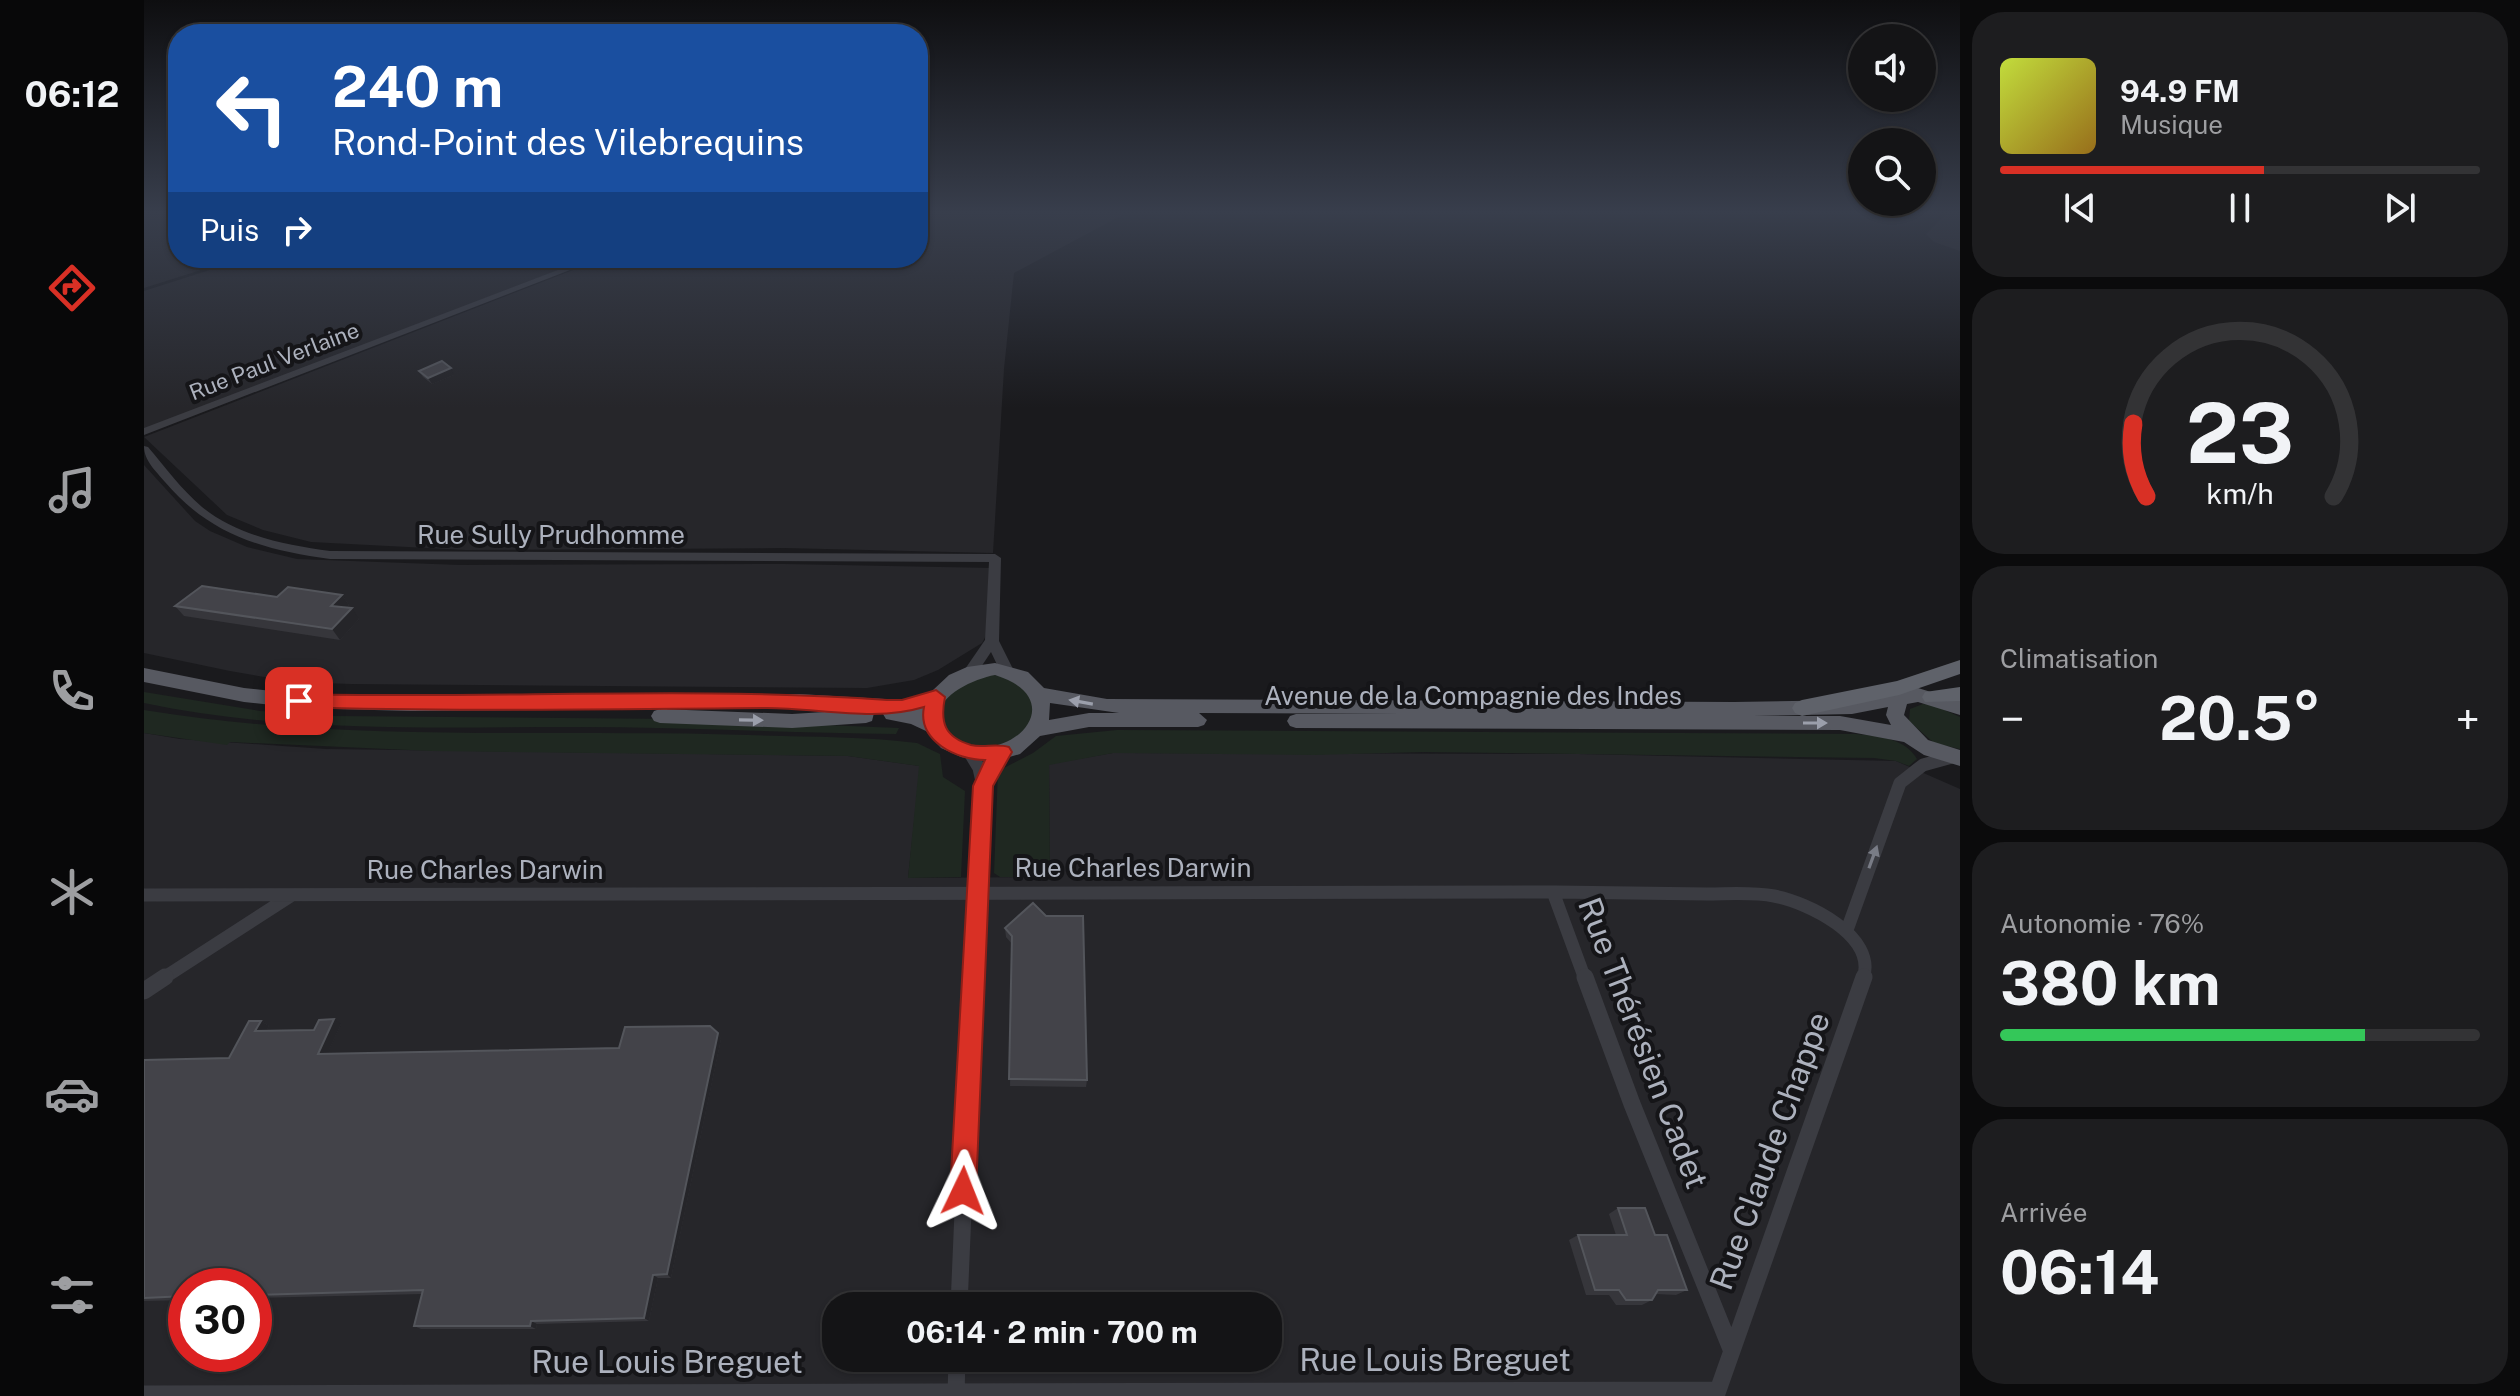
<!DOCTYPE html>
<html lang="fr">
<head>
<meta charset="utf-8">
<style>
	body { margin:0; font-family:"Public Sans",sans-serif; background:#1d1d1f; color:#f1f3f6; height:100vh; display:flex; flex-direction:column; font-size:30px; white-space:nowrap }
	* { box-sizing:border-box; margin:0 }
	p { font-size:26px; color:#9d9ea1 }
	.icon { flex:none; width:44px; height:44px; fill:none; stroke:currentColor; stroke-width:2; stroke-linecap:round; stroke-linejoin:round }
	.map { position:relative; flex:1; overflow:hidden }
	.sheet { display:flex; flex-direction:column; gap:12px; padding:12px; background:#0b0b0c; width:560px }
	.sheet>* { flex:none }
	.banner { position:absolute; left:24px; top:24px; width:760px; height:244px; border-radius:32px; box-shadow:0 2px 6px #0004,0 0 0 2px #333335; background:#1a4fa0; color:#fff; overflow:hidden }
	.controls { position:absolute; left:1704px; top:24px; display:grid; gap:16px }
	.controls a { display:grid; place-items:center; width:88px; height:88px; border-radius:50%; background:#141416; box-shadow:0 2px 6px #0004,0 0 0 2px #333335; font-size:40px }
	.speed { position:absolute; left:24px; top:1268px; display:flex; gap:16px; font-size:40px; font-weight:700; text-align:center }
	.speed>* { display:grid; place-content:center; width:104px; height:104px; border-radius:50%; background:#141416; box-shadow:0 2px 6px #0004,0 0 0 2px #333335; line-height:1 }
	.speed .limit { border:12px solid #d22; background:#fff; color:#111 }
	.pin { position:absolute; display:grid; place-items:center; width:68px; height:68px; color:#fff; margin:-34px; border-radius:16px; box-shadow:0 4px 12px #0006 }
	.me { position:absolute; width:88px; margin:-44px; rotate:2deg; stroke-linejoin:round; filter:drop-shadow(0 0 6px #0008) }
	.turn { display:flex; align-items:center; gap:28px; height:168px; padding:0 32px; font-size:36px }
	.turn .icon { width:104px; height:104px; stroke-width:2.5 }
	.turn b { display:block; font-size:56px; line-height:68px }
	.then { display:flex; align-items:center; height:76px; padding:0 32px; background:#0003; gap:16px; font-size:30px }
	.big { font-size:60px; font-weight:700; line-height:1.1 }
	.sheet .widget { flex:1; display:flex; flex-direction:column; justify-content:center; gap:12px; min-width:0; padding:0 28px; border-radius:32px; background:#1d1d1f }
	.sheet .dial { align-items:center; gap:0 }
	.dial svg { height:208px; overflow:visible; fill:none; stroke:#333335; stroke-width:7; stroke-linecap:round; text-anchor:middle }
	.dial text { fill:#f1f3f6; stroke:none }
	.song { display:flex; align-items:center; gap:24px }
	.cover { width:96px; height:96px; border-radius:12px; background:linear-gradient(135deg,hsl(70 70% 55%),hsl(40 70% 35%)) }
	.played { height:8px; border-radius:4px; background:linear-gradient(90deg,#d93025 55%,#333335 55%) }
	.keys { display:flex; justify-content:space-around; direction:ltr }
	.heat { display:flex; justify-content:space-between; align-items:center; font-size:44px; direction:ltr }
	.charge { height:12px; border-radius:6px; background:linear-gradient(90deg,#34c759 76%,#333335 0) }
	.trip { position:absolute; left:678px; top:1292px; width:460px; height:80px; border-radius:32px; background:#141416; box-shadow:0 2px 6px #0004,0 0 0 2px #333335; font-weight:700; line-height:80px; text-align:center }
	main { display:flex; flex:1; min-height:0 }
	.tab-bar { display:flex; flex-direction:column; width:144px; justify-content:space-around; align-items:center; background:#080809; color:#9d9ea1 }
	.tab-bar .icon { width:56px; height:56px }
	.tab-bar .selected { color:#d93025 }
	.tab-bar b { font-size:36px; color:#f1f3f6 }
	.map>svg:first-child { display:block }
</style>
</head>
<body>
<main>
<nav class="tab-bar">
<b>06:12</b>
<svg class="icon selected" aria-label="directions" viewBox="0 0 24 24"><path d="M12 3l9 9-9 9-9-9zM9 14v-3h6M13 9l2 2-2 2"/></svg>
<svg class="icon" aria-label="music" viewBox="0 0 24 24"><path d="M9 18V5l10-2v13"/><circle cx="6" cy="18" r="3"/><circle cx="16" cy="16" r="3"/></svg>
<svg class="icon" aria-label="phone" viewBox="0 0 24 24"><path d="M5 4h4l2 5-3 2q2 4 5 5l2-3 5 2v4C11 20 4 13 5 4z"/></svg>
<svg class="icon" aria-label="climate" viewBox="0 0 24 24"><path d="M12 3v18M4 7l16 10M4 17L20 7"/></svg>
<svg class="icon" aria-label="car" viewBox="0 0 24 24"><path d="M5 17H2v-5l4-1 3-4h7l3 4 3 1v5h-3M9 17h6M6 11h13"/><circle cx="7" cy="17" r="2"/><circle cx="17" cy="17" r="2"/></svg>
<svg class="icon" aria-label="filters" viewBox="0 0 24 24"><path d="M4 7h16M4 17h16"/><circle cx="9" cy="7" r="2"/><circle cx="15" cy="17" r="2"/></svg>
</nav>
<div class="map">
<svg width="1816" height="1396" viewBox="0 0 1816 1396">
	<rect width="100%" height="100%" fill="#1a1a1d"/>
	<path fill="#26262a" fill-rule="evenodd" d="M5,212h29v46h61l-95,30v-73z
		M774,212h210l-114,61 -10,96 -11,184 -209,-5 -318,2 -155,-8 -48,-12 -36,-15 -83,-78 460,-179h314z
		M1804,212h12v39l-26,-9 -8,-8z
		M103,258h343l-446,172v-139z
		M0,465l51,56 15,10 37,16 50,12 163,6 325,-1 208,4 -3,60 -8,15 -44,27 -24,10 -47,8 -516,-4 -57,-2 -64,-11 -86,-18z
		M0,733l36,6 146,10 522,7 72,10 -12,112 142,-1 -1,-113 64,-11 467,1 316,7 64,28v607h-1816zM42,1286h68v68h-68zM692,1306h432v52h-432z"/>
	<path fill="#1f2821" d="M846,674l31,7 18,34 -31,31c-10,0 -22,3 -32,2 -24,-4 -51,-36 -27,-57 9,-8 29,-12 41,-17z
		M0,692l116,19 72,5 345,3 222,9 -3,6c-108,-1 -215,-7 -322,-7 -144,0 -289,6 -430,-24z
		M1779,704l10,1 27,12v32l-26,-6 -25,-22 1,-12z
		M0,710c200,33 403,19 604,25 56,2 114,1 169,8l23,11 3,23 22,14 -4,86 -53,1 11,-112 -71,-10 -416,-5 -202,-9 -3,3 -83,-12z
		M973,730l739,4c22,2 49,4 61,25l-8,7 -13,-5 -22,-3 -451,-6 -109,3 -201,-2 -64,12 1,112h-50l-6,-4 4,-102 35,-18 23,-17z"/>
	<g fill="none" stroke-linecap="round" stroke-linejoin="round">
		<path stroke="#3b3c42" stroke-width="13" d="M826,753l9,15 4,18 -10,193
			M839,786l11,-25 8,-9
			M1409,892l32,87
			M0,895l1409,-3c51,1 102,1 154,2 21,0 46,-2 67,2 33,6 104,40 89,83
			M1703,930l53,-147 23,-18 29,-8
			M18,979l130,-84"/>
		<path stroke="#3b3c42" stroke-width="17" d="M1441,977l47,127 99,245
			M0,991l21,-14
			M815,1306l14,-329
			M0,1394l1574,-4
			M812,1396l1,-38
			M1572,1396l148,-419"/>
		<path fill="#3b3c42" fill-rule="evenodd" d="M445,258h12l-457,177v-7z
			M0,446l4,1c17,20 33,42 54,60 36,29 84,38 128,44l665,3 6,4 -2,83 15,30 -7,5 -5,-1 -11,-23 -16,24 -5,1 -7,-5 22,-32 4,-78 -659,-3c-67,-9 -120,-24 -165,-77 -9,-11 -21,-21 -21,-36z"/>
		<path fill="#575961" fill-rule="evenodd" d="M851,663l33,9 16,16 63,11 627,3 118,-2 66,-12 42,13v14l-42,-13 -11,2 -3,11 24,25 32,10v16l-36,-11 -20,-13 -64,-12 -544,-2 -6,-2 -3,-5 3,-5 6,-2h106l-203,-1 8,7 -3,5 -6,2h-109l-49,9 -20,18 -28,8 -31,-5 -20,-9 -15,-17 -15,-7 -25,-5 -3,-5 -9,-1 -2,8 -6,2 -74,5 -132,-5 -6,-2 -3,-5 3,-5 6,-2 132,5 49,-3 -42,-3 -388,3 -112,-3 -55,-6 -100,-20v-14l100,20 55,6 112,3 388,-3 103,6 30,-9 17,-16 18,-8zM851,675c83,26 8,98 -42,62 -40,-29 14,-57 42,-62zM906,703l69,10h-30l-40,7zM1744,707l-2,8 5,10 -51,-9h-87l99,-2z"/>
		<path fill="#5f626a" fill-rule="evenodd" d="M1816,660v14l-61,21 -97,21 -7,-3 -3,-5 3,-5 7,-3 95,-19z
			M1816,687v14l-35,1 -3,-5 3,-5z"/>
	</g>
	<path fill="#36363b" d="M275,371l35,4 -22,9 -9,-7z
		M198,595l7,10 -3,3 13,11 -19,21 -156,-24 -9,-10 102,-9z
		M889,903l54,177 -1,7 -76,-1 2,-142 -6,-7 -1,-9z
		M117,1021l8,5 -3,5 48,-1 27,-6 -14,30 292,-6 99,-15 3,6 -50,239h-13l-9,43 -112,3 -1,5h-115l-7,-3 8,-32 -168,4v-12h-68v14l-42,1v-241l85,-2z
		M1474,1208l37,27 32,55 -11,5 -20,-1 -4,6 -10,5h-26l-7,-10h-23l-17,-55 9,-5h38l-7,-21z"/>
	<path fill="#252529" d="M307,368l3,7 -22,9 -4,-6z
		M198,595l7,10 -10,11 -8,-10z
		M208,608l7,11 -19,21 -8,-11z
		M190,1019l7,5 -16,35 -7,-5z
		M117,1021l8,5 -6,11 -8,-6z
		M574,1033l3,6 -50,239 -4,-4z
		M509,1275l5,3 -9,43 -5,-3z
		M387,1321l6,3 -1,5 -6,-3z"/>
	<path fill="#434349" stroke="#53555b" stroke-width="2" d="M298,361l9,7 -23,10 -9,-7z
		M58,586l75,11 11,-10 54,8 -11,11 21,2 -20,21 -157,-23z
		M889,903l13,13h37l4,164 -78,-1 3,-143 -7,-8z
		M190,1019l-16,35 301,-6 6,-21 85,-1 8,7 -51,241 -14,1 -9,43 -113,3 -1,5h-116l9,-36 -169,5v-9h-68v10l-42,2v-238l85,-2 20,-37h12l-6,10 59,-1 5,-10z
		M1474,1208h27l10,27h12l20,55h-29l-6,10h-26l-7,-10h-24l-17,-55h49z"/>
	<defs><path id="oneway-solid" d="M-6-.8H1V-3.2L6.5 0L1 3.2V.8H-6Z" transform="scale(2)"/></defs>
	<g fill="#9b9fab">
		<use href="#oneway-solid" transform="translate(937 702) rotate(-170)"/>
		<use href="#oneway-solid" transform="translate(607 720) rotate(1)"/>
		<use href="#oneway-solid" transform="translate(1671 723)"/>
	</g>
	<use fill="#797c86" href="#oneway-solid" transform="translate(1729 857) rotate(-70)"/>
	<linearGradient id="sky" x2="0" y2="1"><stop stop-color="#0e0e10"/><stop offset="0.52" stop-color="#383e4c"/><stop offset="1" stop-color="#383e4c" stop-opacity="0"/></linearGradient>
	<rect width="1816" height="408" fill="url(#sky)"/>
	<path fill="#d93025" stroke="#8d1f18" stroke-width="2" d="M792,690l9,7c-5,25 -1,40 26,48 12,3 26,-2 38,2l3,5 -19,34 -17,405 -4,10 -9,3 -9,-3 -4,-10 23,-405 12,-26c-28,0 -68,-19 -61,-53 -49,15 -105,1 -157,1 -156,1 -312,4 -468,-1l-9,-6 9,-7c196,5 393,-8 588,6h15z"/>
	<g text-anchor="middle" stroke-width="8" stroke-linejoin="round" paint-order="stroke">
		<g font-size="22" fill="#acb1bd" stroke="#151518">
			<text transform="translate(130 361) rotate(-21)" y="8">Rue Paul Verlaine</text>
		</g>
		<g font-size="26" fill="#acb1bd" stroke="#151518">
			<text x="407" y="544">Rue Sully Prudhomme</text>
			<text x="1329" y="705">Avenue de la Compagnie des Indes</text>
			<text x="989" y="877">Rue Charles Darwin</text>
			<text x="341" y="879">Rue Charles Darwin</text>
		</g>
		<g font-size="32" fill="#acb1bd" stroke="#151518">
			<text transform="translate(1499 1043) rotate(69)" y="11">Rue Thérésien Cadet</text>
			<text transform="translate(1626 1151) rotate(-70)" y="11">Rue Claude Chappe</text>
			<text x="1291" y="1371">Rue Louis Breguet</text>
			<text x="523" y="1373">Rue Louis Breguet</text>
		</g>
	</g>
</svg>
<div class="controls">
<a><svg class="icon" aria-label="sound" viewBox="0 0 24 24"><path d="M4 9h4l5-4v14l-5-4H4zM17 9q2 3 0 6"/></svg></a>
<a><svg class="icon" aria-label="search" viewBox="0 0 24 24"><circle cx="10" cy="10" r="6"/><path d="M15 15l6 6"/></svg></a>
</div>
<div class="speed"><div class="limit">30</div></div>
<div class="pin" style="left:155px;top:701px;background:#d93025"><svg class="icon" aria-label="arrive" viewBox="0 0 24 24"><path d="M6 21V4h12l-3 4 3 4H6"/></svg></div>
<svg class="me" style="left:819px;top:1191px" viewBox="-20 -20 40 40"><path d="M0-17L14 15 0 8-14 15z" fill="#d93025" stroke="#fff" stroke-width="4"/></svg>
<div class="trip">06:14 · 2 min · 700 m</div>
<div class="banner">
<div class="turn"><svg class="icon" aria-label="left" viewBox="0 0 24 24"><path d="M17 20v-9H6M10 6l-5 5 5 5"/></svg><div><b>240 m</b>Rond-Point des Vilebrequins</div></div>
<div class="then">Puis<svg class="icon" aria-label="right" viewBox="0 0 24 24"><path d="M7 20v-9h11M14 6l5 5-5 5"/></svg></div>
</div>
</div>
<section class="sheet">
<div class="widget">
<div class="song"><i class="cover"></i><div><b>94.9 FM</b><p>Musique</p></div></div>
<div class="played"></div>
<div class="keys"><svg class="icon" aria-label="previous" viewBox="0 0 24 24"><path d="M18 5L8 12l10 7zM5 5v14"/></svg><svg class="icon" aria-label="pause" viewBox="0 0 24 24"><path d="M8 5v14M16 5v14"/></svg><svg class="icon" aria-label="next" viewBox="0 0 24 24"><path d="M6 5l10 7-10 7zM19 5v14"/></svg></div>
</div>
<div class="widget dial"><svg viewBox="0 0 100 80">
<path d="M14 69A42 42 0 1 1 86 69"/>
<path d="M14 69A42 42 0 0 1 9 41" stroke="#d93025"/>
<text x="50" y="56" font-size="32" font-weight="700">23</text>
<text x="50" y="72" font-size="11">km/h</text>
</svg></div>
<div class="widget"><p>Climatisation</p>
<div class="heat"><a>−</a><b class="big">20.5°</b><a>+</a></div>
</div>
<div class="widget"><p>Autonomie · 76%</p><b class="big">380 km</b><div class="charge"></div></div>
<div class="widget"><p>Arrivée</p><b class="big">06:14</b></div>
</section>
</main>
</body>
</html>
